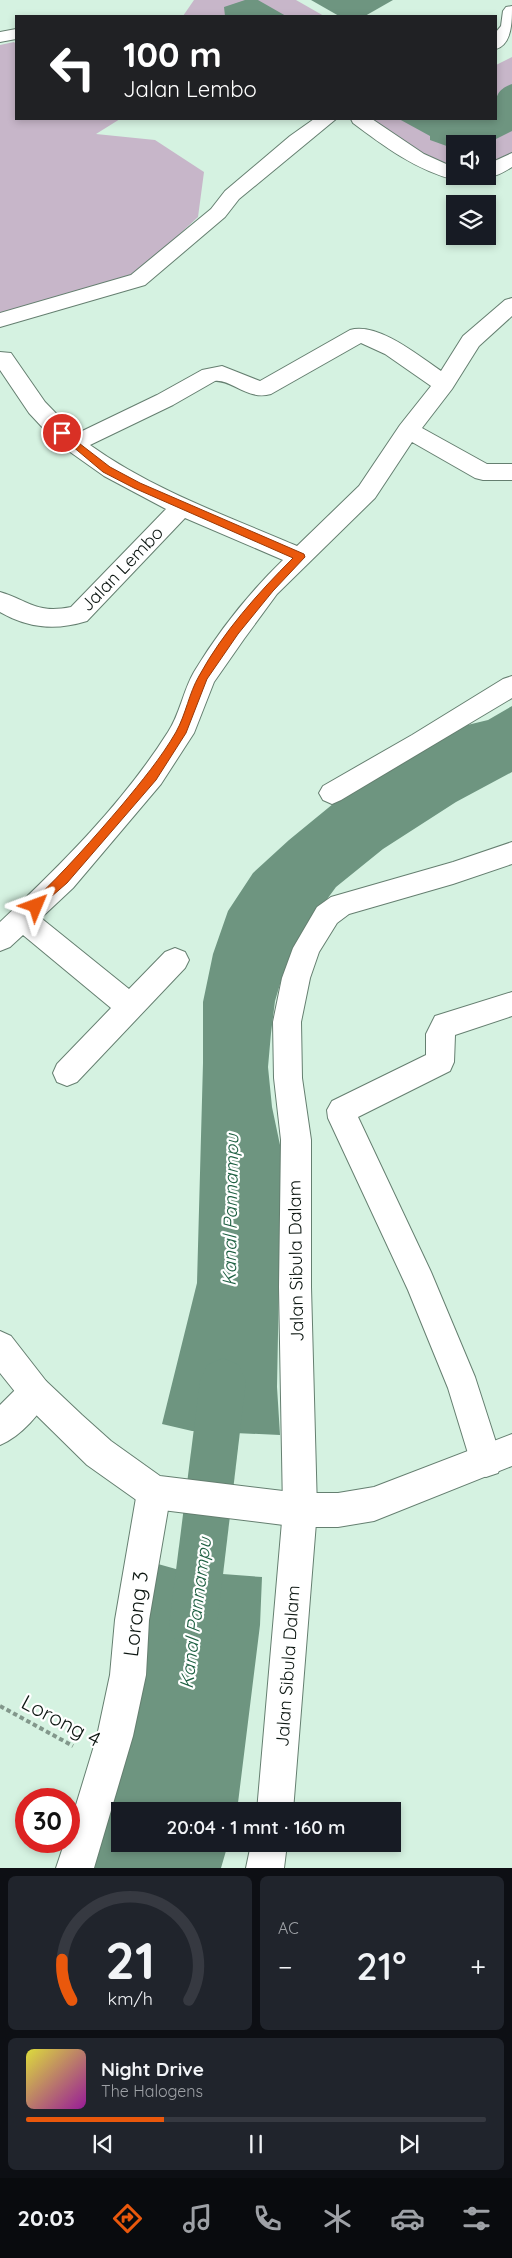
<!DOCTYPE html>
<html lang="id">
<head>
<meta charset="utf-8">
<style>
	body { margin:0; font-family:Quicksand,sans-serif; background:#20242c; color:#f1f3f6; height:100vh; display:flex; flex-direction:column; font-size:19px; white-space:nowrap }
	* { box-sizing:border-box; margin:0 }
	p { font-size:16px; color:#9ea1a6 }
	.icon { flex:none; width:28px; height:28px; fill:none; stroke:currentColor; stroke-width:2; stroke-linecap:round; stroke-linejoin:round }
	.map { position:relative; height:1868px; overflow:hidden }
	.panel { display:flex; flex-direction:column; gap:8px; padding:8px; background:#0d0f14; flex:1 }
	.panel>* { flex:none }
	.guide { position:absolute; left:15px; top:15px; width:482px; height:105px; border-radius:0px; box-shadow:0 2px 8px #0003; background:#202124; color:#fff; overflow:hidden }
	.fabs { position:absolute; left:446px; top:135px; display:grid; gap:10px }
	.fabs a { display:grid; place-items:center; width:50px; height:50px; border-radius:0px; background:#171b24; box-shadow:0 2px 8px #0003; font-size:25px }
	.speed { position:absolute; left:15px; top:1788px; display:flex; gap:10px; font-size:25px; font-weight:700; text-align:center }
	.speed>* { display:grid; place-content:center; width:65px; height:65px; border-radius:50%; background:#171b24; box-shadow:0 2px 8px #0003; line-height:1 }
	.speed .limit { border:8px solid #d22; background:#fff; color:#111 }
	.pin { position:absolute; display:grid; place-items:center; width:42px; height:42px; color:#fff; margin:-21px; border:2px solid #fff; border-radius:50%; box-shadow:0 1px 5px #0007 }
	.me { position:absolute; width:55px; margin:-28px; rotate:46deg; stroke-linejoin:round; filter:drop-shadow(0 0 4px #0008) }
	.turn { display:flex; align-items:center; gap:18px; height:105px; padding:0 25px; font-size:22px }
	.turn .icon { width:65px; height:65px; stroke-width:2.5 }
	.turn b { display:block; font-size:35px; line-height:42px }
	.big { font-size:38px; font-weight:600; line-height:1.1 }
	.panel .tile { flex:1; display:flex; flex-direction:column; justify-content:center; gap:8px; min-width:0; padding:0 18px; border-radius:8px; background:#20242c }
	.panel .dial { align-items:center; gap:0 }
	.dial svg { height:130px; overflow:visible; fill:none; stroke:#363941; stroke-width:7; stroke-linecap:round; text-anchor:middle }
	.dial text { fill:#f1f3f6; stroke:none }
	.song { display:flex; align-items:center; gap:15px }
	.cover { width:60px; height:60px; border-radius:8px; background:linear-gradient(135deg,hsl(60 70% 55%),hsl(300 70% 35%)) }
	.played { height:5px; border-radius:2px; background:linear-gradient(90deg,#ea580c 30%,#363941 30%) }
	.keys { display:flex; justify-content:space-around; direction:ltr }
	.heat { display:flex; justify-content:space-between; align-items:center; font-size:28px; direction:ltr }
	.panel .tiles { flex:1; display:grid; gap:8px; grid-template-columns:1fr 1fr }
	.tile:last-child { grid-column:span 2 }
	.trip { position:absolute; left:111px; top:1802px; width:290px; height:50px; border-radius:0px; background:#171b24; box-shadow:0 2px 8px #0003; font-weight:600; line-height:50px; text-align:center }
	.menu { display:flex; height:80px; justify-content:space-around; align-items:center; background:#090b0e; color:#9ea1a6 }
	.menu .icon { width:35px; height:35px }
	.menu .selected { color:#ea580c }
	.menu b { font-size:22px; color:#f1f3f6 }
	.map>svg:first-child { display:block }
</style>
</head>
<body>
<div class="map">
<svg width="512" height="1868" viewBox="0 0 512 1868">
	<rect width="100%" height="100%" fill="#d5f2e1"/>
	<path fill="#c7b6c9" d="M194,0h102l28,16h-141z
		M14,42l2,2v75h104l-24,15 59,6 49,32 -6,45 -64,59 -134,40v-271z
		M512,57v100l-24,14v-27h-33v29l-67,-35 -25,-19h133v-54z"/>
	<path fill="#6e9580" d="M245,0h13l28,16h-61l-1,-9z
		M311,0h82l-28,16h-26z
		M512,84v47l-26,13h-31v5l-25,-9v-4l-31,-17h97c0,-19 -3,-28 16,-35z
		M512,706v66l-56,30 -73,47 -47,38 -22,30 -31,57 -8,27 -4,32 -3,34 4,40 8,38 1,31 -4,211 3,48 -88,-4 -30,-7 35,-141 6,-220v-61l10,-48 15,-43 25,-38 36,-33 61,-50 105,-62 33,-8z
		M158,1564l25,7 79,6 -2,48 -23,186h-117v33h108l-7,24h-130z"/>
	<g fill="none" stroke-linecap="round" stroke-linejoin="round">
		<path fill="#6e9580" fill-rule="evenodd" d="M223,1358l16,7 7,16 -29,244 -7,17 -17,7 -17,-7 -7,-17 31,-244 7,-16z"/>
		<g stroke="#657f70" stroke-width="2">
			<path id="minor" d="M512,6c0,16 0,38 -16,43v-17l5,-6 2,-15 3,-4z
				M16,29v10l-16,3v-10z
				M314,119h22l-97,80 -14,18 -80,68 -145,42v-14l131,-38 80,-66 14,-18 65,-55z
				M351,119h21l52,35 31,14v8h8l-8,4c-39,-10 -70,-33 -102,-57z
				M512,153v14c-10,6 -19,12 -31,9h7v-12z
				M512,298v18l-33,30 -27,43 -30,39 65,36h25v16h-29l-8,-2 -63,-36 -37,56 -98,96 -33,45 -30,43 -20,51 -33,51 -88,104 -32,30 88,71 36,-37 10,-4 10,4 4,8 -4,8 -108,114 -10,4 -10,-4 -4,-9 4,-9 54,-56 -88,-73 -13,12 -10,4v-29c61,-57 123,-119 168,-190 12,-18 15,-41 26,-60 24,-40 56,-80 89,-112l-98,-42 -98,103c-32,10 -59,7 -87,-9v-20c30,9 36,22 71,15l95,-98 -62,-33 -48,-34 -27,-29 -29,-43v-18l11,1 34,49 31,32 81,-39 45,-25 20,-4 38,15 90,-51c28,-8 69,26 91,41l22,-35 42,-36zM361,343l24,11 46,32 -31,39 -41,61 -62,60c-70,-30 -144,-56 -207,-101l83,-40 42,-24c16,-2 33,20 56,13z
				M512,676v22l-171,102 -9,4 -9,-4 -4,-7 4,-7 89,-51 91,-56z
				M512,842v22l-59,20 -104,30 -12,9 -18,29 -9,26 -9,44 1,56 9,62v147l6,223 -24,301h-36l26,-301 -4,-223 2,-147 -7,-62 -1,-56 9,-44 11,-30 24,-41 14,-10 122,-35z
				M512,992v24l-57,19 -1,27 -4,9 -92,46 73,155 44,105 27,84 -4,12 -12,4 -12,-4 -26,-85 -40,-98 -80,-172 -1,-8 5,-9 94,-46v-21l9,-18z
				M35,1376l11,5 5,11c-8,20 -31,45 -51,53v-40l24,-24z
				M154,1475l12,5 5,12 -22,128 -3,55 -13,61 -39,132h-38l9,-27h4v-13l28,-92 13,-61 5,-55 22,-128 5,-12z
				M251,1844h36l-3,24h-38z"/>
		</g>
		<g stroke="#657f70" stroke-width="2">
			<path id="major" d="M0,1331l11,5 35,45 36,34 29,26 49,35 140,17h38l36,-6 138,-53v32l-138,55 -36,6h-38l-146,-18 -12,-5 -55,-39 -63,-62 -24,-30z"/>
		</g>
		<path stroke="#82978b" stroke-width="4" stroke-dasharray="4.5 3" stroke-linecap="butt" d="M0,1706l73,40"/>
		<use href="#minor" fill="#fff" fill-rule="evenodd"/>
		<use href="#major" fill="#fff" fill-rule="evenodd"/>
	</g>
	<path fill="#ea580c" stroke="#983908" d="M62,430l48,37 30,16 164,71 1,3 -32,34 -35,43 -31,45 -21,54 -30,47 -89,103 -31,27 -6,-4 2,-4c32,-30 61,-63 90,-97 19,-23 39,-47 54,-73 10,-18 13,-39 23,-56 24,-44 59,-83 94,-118l-159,-70 -31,-16 -44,-37v-4z"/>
	<g text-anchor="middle" stroke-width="4.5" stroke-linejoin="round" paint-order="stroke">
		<g font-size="18" fill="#0c1611" stroke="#fff">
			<text transform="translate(122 569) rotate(-46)" y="6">Jalan Lembo</text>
			<text transform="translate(296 1261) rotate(-91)" y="6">Jalan Sibula Dalam</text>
			<text transform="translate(288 1666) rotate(-86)" y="6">Jalan Sibula Dalam</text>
		</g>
		<g font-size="19" font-style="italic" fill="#1e6042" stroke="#fff">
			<text transform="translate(230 1210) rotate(-89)" y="7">Kanal Pannampu</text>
			<text transform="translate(195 1613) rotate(-83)" y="7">Kanal Pannampu</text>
		</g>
		<g font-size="21" fill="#0c1611" stroke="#fff">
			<text transform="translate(136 1614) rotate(-83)" y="7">Lorong 3</text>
			<text transform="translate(61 1721) rotate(28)" y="7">Lorong 4</text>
		</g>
	</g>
</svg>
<div class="fabs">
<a><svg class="icon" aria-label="sound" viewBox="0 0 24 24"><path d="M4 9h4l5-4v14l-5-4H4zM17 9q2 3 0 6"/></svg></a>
<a><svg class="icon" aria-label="layers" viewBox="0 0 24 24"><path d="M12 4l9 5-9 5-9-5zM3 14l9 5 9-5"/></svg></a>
</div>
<div class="speed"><div class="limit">30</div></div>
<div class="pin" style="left:62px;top:433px;background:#d93025"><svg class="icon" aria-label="arrive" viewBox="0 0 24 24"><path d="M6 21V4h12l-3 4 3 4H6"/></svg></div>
<svg class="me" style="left:36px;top:906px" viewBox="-20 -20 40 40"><path d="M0-17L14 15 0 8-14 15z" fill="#ea580c" stroke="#fff" stroke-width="4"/></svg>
<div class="trip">20:04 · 1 mnt · 160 m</div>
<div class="guide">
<div class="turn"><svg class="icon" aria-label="left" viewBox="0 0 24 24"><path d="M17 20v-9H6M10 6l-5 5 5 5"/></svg><div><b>100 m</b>Jalan Lembo</div></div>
</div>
</div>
<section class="panel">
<div class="tiles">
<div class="tile dial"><svg viewBox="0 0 100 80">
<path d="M14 69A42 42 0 1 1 86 69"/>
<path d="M14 69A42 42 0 0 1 8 44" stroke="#ea580c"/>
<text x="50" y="56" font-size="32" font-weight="700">21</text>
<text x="50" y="72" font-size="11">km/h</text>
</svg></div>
<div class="tile"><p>AC</p>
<div class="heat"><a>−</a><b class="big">21°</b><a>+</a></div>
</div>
<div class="tile">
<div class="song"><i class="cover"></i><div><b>Night Drive</b><p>The Halogens</p></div></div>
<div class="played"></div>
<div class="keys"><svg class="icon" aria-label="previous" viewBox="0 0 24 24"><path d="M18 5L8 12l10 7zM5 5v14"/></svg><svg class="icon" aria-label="pause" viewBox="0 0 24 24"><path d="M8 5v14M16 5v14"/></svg><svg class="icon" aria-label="next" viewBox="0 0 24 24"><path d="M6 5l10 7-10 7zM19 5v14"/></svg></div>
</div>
</div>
</section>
<nav class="menu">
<b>20:03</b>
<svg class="icon selected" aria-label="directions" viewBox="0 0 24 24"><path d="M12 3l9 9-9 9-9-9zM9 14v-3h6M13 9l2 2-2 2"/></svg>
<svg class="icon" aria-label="music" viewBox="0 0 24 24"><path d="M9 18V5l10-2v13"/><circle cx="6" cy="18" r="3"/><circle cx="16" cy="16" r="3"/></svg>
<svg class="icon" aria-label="phone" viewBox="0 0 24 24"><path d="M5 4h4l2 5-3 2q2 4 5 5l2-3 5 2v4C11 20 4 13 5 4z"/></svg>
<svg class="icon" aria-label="climate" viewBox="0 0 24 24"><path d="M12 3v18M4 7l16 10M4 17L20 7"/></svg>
<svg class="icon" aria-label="car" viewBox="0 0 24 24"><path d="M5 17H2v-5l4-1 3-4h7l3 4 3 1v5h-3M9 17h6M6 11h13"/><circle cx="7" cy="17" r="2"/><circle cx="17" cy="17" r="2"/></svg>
<svg class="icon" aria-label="filters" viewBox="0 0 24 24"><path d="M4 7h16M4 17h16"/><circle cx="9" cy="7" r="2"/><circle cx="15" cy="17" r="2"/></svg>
</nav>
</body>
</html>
